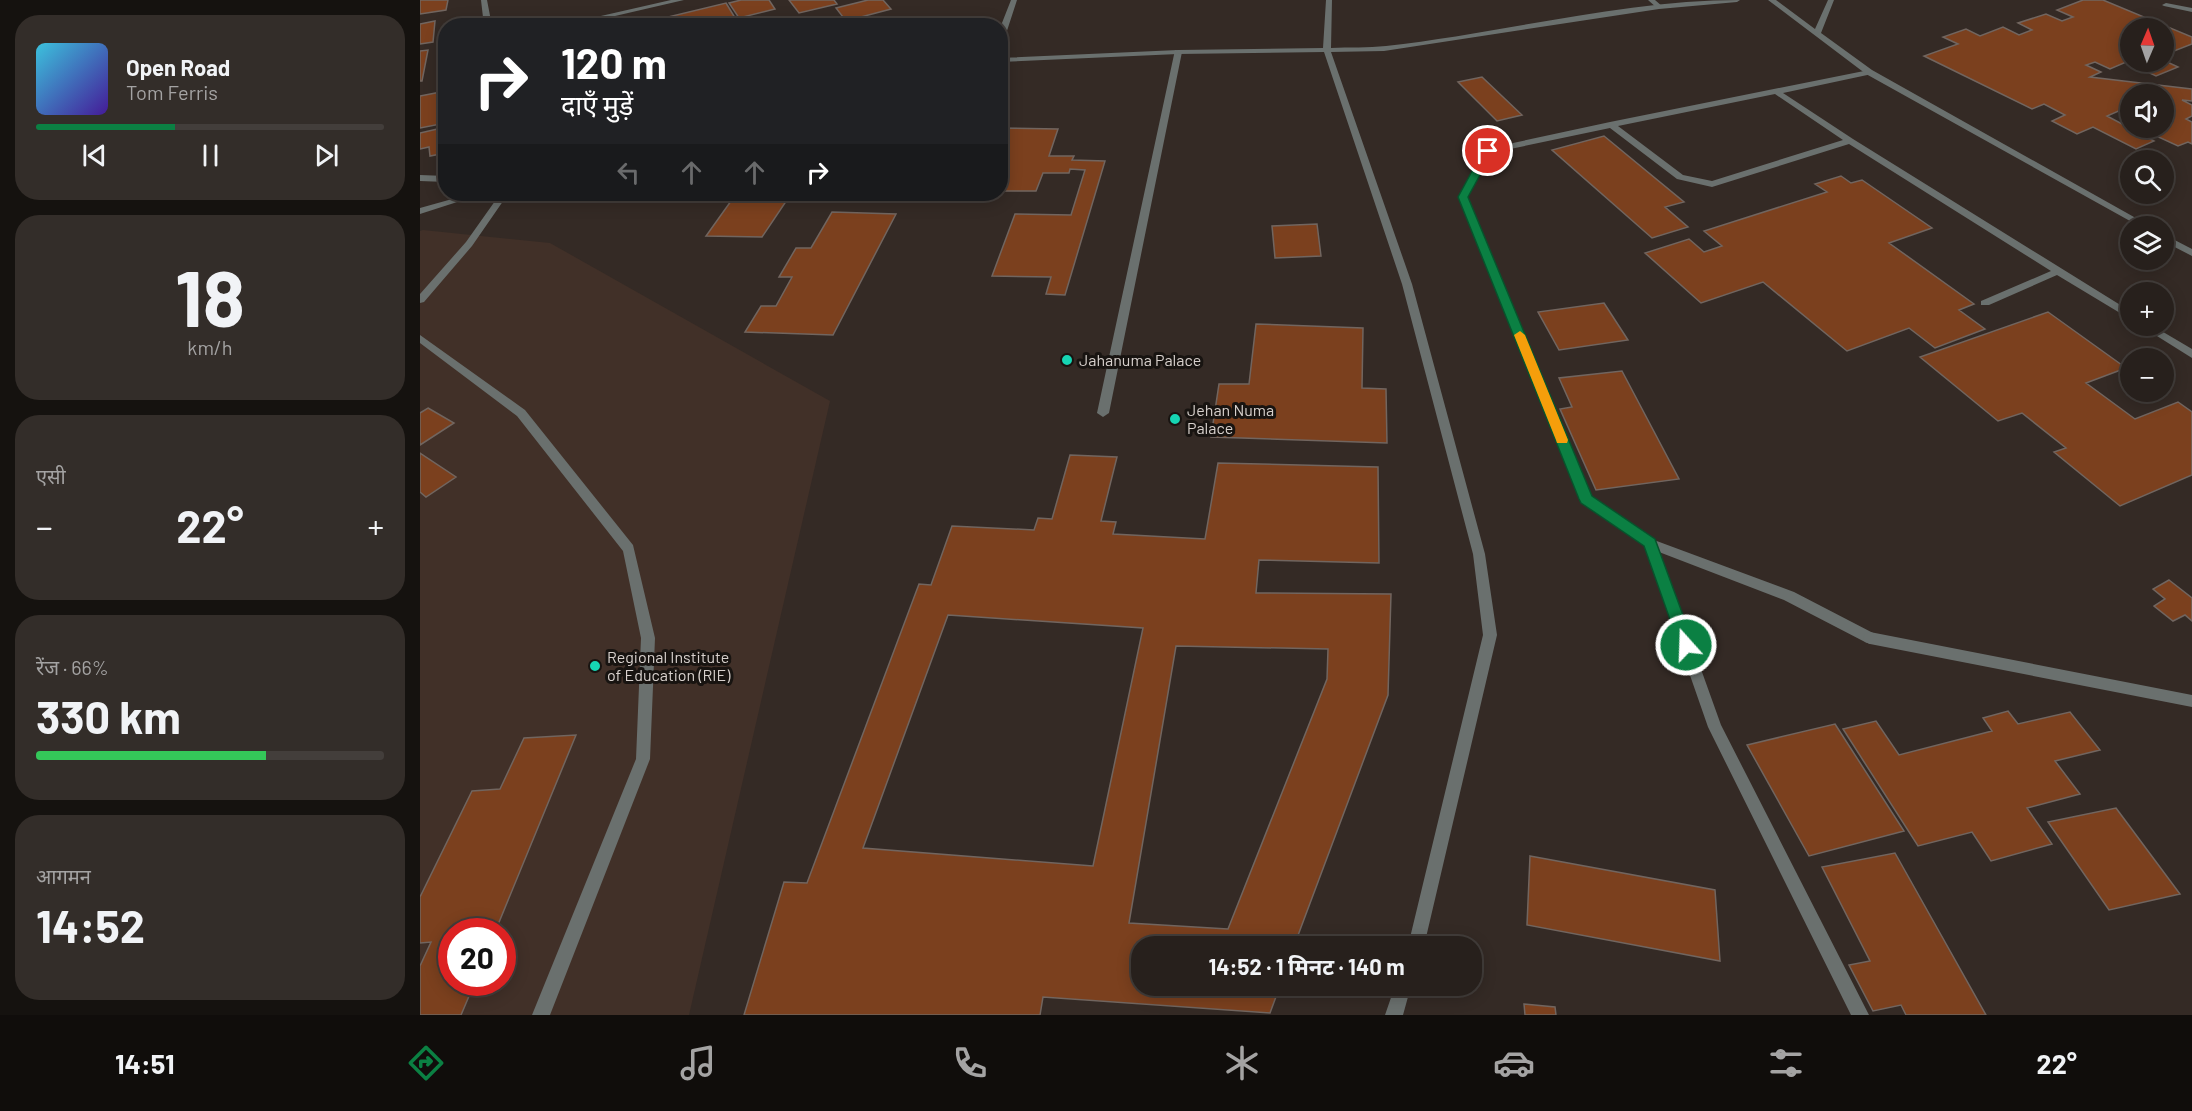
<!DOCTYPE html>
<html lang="hi">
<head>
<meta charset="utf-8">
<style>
	body { margin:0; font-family:Barlow,"Noto Sans Devanagari",sans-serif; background:#332d29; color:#f1f3f6; height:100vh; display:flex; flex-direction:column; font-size:22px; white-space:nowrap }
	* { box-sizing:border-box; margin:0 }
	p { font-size:20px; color:#a4a3a3 }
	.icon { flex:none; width:33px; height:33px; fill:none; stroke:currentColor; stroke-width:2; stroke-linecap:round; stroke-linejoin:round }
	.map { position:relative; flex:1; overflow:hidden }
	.sheet { display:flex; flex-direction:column; gap:15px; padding:15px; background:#15120f; width:420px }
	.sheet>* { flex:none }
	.banner { position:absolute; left:18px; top:18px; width:570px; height:183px; border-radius:24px; box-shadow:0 3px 15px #0003,0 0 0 2px #433e3b; background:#202124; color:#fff; overflow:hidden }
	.needle { width:39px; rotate:2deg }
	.tools { position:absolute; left:1700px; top:18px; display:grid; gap:12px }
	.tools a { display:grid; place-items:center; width:54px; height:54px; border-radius:50%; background:#27201c; box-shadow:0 3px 15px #0003,0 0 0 2px #433e3b; font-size:30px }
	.speed { position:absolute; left:18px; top:918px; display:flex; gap:12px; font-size:30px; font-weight:700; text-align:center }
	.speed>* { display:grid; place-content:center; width:78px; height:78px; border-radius:50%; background:#27201c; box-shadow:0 3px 15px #0003,0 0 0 2px #433e3b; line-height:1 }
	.speed .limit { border:9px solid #d22; background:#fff; color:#111 }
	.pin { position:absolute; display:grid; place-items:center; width:51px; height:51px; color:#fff; margin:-26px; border:3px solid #fff; border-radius:50%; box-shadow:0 2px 6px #0007 }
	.me { position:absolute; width:66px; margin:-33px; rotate:340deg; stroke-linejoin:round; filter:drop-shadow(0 0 4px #0008) }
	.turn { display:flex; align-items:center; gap:21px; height:126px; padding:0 24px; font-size:27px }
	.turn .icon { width:78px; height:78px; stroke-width:2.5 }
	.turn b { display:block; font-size:42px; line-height:51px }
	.lanes { display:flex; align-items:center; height:57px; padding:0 24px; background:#0003; justify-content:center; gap:30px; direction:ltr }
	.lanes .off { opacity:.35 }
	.big { font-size:45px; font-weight:700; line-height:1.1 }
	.sheet .card { flex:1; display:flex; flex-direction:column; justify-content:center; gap:9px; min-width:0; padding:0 21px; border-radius:24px; background:#332d29 }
	.sheet .dial { align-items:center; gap:0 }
	.dial b { font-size:78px; line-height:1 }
	.song { display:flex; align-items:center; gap:18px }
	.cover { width:72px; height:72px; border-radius:9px; background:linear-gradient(135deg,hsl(190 70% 55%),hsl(260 70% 35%)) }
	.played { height:6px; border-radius:3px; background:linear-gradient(90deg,#0b8043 40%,#433e3b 40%) }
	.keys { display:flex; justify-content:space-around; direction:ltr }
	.heat { display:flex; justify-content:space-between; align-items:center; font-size:33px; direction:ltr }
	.charge { height:9px; border-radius:4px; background:linear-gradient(90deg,#34c759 66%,#433e3b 0) }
	.trip { position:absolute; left:711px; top:936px; width:351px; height:60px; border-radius:24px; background:#27201c; box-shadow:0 3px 15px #0003,0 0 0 2px #433e3b; font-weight:700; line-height:60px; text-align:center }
	.tab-bar { display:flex; height:96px; justify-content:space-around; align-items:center; background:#100d0b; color:#a4a3a3 }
	.tab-bar .icon { width:42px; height:42px }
	.tab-bar .current { color:#0b8043 }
	.tab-bar b { font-size:27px; color:#f1f3f6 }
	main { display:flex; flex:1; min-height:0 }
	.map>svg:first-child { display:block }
</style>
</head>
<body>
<main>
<section class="sheet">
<div class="card">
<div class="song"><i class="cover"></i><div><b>Open Road</b><p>Tom Ferris</p></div></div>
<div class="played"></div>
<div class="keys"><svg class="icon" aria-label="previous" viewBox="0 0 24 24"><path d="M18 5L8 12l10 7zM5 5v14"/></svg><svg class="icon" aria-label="pause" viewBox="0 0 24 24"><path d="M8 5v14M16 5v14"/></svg><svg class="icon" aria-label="next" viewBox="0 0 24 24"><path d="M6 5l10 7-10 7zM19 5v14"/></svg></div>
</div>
<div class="card dial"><b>18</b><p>km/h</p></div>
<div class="card"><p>एसी</p>
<div class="heat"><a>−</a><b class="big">22°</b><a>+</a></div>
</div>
<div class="card"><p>रेंज · 66%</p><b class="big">330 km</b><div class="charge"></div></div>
<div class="card"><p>आगमन</p><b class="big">14:52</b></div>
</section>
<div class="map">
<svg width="1772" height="1015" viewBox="0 0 1772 1015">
	<rect width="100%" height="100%" fill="#342a25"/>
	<path fill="#413028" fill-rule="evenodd" d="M3,230l127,13 280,158 -141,614h-269v-784zM32,932h50v50h-50z"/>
	<path fill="#7b401e" stroke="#71655f" stroke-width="1.5" fill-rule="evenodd" d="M0,0h28l-2,10 -26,4z
		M321,0h28l6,9 -36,9 -10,-15z
		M369,0h45l3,4 -38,9z
		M448,0h15l8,9 -45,12 -10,-13z
		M1663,0h20l89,37v7l-18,7 -11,-2v-21h-33v34l33,-2 15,7 -22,9 -30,-14 -16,7 -15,-7 -9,3 15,7 -11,5 102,12v12l-10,-1 10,5v11l-6,3 6,3v22l-4,-2 -10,4 -39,-18h24v-34h-33v18l-7,-3 -16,7 47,25 -18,8 -43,-22 -16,7 -25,-13 13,-6 -21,-11 -12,5 -108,-53 34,-12 -15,-7 23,-8 14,7 23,-9 16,8 13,-5 -14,-7 28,-9 16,7 11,-4 -16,-7z
		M306,3l14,23h-72l-4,-8z
		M440,19l6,7h-32z
		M15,21l-2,21 -13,2v-20z
		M8,50l-6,31h-2v-30z
		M1062,77l40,38 -25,6 -39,-39z
		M26,91v32l-26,5v-32z
		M26,127v26l-16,3 -1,-9 -9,2v-16z
		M580,128l58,1 -9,27h25l-2,4 33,1 -40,134 -19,-1 5,-17 -59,-1 23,-62 56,1 14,-45 -15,-1 -1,4h-26l-7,18h-36z
		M1184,136l80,66 -19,5 23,20 -36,11 -100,-88z
		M1421,176l10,7 11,-3 70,48 -43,15 85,61 -15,6 26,19 -50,19 -26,-20 -62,23 -84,-69 -62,21 -56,-50 44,-14 15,13 18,-6 -18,-15 123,-39 -12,-8z
		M316,194h55l-29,43 -56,-1z
		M412,212l64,2 -63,121 -88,-3 16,-26h15l16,-29h-13l17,-29h15z
		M897,224l4,32 -46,2 -3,-32z
		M1184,303l24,37 -69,10 -21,-38z
		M1628,312l78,56 -40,15 49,36 43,-17 14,10v63l-72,31 -66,-54 12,-4 -44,-35 -24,8 -78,-64z
		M836,324l107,4 -1,60 24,1 1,54 -176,-6 8,-53h30z
		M1202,371l57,108 -83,11 -36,-81 12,-2 -13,-29z
		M8,408l26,15 -34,22v-32z
		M0,453l36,24 -30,20 -6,-5z
		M650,455l47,2 -16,64 15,1 -3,12 92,5 13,-76 160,4 1,96 -120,-3 -3,33 135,1 -3,101 -94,251h-152v40h138l-10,27 -227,-16 -3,18h-296l40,-133 23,1 112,-299 12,1 21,-59 82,4 4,-12 14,1zM756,646l152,3 -1,30 -99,250 -99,-6z
		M1749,580l23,18v23l-7,-6 -12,6 -19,-15 11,-7 -12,-10z
		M528,615l195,13 -50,238 -230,-18z
		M1588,711l10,13 52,-12 30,38 -45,11 25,33 -53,14 25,36 -61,17 -19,-29 -54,14 -75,-117 33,-8 23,34 93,-24 -9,-13z
		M1415,724l69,107 -95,25 -62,-111z
		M156,735l-81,197h-43v50h23l-14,33h-41v-49l11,-24 -11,1v-46l52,-106 28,-2 24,-51z
		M1696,808l64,86 -71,16 -61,-88z
		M1475,853l91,162h-80l-5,-10 -28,6 -24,-46 21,-4 -48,-94z
		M1110,856l185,34 5,71 -193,-36z
		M1104,1004l31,3 1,8h-31z"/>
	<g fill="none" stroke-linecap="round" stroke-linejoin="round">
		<path fill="#6a706e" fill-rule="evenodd" d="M1228,0h7l8,7 -6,1z
			M1746,3l26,5v4l-28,-6 -2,-1z
			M755,50l7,2 -73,361 -6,4 -6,-4z
			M1449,70l4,2 -1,2 -89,19 70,46 277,172v8l-73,-44 -68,30h-8v-4l70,-30 -202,-127 -137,43 -35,-8 -67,-51 -119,25 -24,44 124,299 63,44 140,52 81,42 2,4 -2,4 -5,2 -5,-2 -81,-42 -125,-48 62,173 148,290h-18l-143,-288 -63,-181 -63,-44 -2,-3 -121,-302 26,-48 125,-27zM1355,94l68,46 -131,41 -29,-6 -65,-49z
			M80,194h8l-36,52 -48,56 -4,1v-9l46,-52z
			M1721,326h12l39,23v9z
			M0,335l105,75 108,135 22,93 -5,121 -100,256h-18l104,-256 5,-121 -18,-87 -106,-135 -97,-73z"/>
		<path fill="#6a706e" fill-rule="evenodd" d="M61,0h6l5,26h-8z
			M251,0h13l-112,26h-15z
			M591,0h6l-13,40 -4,2v-14z
			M906,0h6l-1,48c18,-1 37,0 55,-2 117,-13 237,-46 354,-46l-3,2 -78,7 -275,42 -53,1 81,232 73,270 12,81 -73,311h-16l75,-311 -10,-81 -71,-270 -78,-232 -146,2 -178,8v-4l178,-8 145,-2z
			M1348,0h8l39,29 13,-29h6l-13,33 51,37 278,156h-11l-273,-152z
			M0,175l26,1v6l-26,-1z
			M50,194h12l-62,20v-6z
			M1743,234l29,15v7l-29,-15z
			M1450,632l322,63v12l-322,-63 -5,-2 -2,-4 2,-4z
			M975,986h16l-8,29h-18z"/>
	</g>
	<path fill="#0b8043" stroke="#07532c" stroke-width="1.5" d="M1068,148l5,3 -25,46 124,299 63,43 39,106 -2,4 -6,2 -5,-2 -2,-4 -35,-99 -63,-43 -2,-4 -121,-302 25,-46z"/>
	<path fill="#f59e0b" d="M1100,331l5,4 43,105 -1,3h-10l-1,-3 -42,-105z"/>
	<g fill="#16d5b3" stroke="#181411" stroke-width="2">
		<circle cx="647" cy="360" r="6"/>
		<circle cx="755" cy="419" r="6"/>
		<circle cx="175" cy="666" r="6"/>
	</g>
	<g text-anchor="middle" stroke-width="6" stroke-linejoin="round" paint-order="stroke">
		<g font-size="16" fill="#d8d1cd" stroke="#181411" text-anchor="start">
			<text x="659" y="366">Jahanuma Palace</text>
			<text x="767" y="416">Jehan Numa<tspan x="767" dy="18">Palace</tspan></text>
			<text x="187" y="663">Regional Institute<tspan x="187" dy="18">of Education (RIE)</tspan></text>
		</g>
	</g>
</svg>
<div class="tools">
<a><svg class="needle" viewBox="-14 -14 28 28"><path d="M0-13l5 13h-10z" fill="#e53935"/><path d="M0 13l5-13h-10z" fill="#a4a3a3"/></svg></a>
<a><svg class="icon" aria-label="sound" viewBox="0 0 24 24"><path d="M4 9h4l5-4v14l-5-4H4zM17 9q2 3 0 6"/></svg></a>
<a><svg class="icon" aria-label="search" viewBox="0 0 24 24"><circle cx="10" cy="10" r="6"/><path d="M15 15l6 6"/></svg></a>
<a><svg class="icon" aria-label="layers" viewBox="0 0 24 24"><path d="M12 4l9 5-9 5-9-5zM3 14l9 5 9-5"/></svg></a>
<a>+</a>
<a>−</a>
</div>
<div class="speed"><div class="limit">20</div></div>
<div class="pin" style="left:1068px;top:151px;background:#d93025"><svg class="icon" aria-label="arrive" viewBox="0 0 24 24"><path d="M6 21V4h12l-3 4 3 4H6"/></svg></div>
<svg class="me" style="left:1266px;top:645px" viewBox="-20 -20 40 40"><circle r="17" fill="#0b8043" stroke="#fff" stroke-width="3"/><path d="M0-11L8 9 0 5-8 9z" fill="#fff"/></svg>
<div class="trip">14:52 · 1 मिनट · 140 m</div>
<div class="banner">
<div class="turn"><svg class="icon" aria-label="right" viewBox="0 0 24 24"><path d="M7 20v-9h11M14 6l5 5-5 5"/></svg><div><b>120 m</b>दाएँ मुड़ें</div></div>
<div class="lanes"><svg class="icon off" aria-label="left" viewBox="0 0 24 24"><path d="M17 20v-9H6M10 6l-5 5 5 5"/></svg><svg class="icon off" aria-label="ahead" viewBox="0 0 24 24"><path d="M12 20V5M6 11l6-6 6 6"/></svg><svg class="icon off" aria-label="ahead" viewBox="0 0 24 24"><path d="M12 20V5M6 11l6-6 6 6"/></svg><svg class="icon" aria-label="right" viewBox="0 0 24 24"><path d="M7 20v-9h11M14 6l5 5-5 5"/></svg></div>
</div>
</div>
</main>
<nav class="tab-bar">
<b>14:51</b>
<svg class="icon current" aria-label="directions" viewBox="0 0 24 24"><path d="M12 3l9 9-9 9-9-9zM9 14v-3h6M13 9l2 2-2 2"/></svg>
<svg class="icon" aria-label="music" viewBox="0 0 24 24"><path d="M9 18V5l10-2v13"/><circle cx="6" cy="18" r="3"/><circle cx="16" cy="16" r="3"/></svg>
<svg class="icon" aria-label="phone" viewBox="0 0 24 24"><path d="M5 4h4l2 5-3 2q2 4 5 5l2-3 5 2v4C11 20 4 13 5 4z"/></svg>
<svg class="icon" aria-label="climate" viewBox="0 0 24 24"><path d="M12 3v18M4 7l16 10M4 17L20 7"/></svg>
<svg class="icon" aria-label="car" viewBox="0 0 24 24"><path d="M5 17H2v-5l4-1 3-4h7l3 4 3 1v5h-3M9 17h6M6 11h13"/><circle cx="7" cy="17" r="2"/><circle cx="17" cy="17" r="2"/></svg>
<svg class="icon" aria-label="filters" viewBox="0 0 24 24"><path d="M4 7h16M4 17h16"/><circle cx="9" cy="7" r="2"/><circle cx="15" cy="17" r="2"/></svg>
<b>22°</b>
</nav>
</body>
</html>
